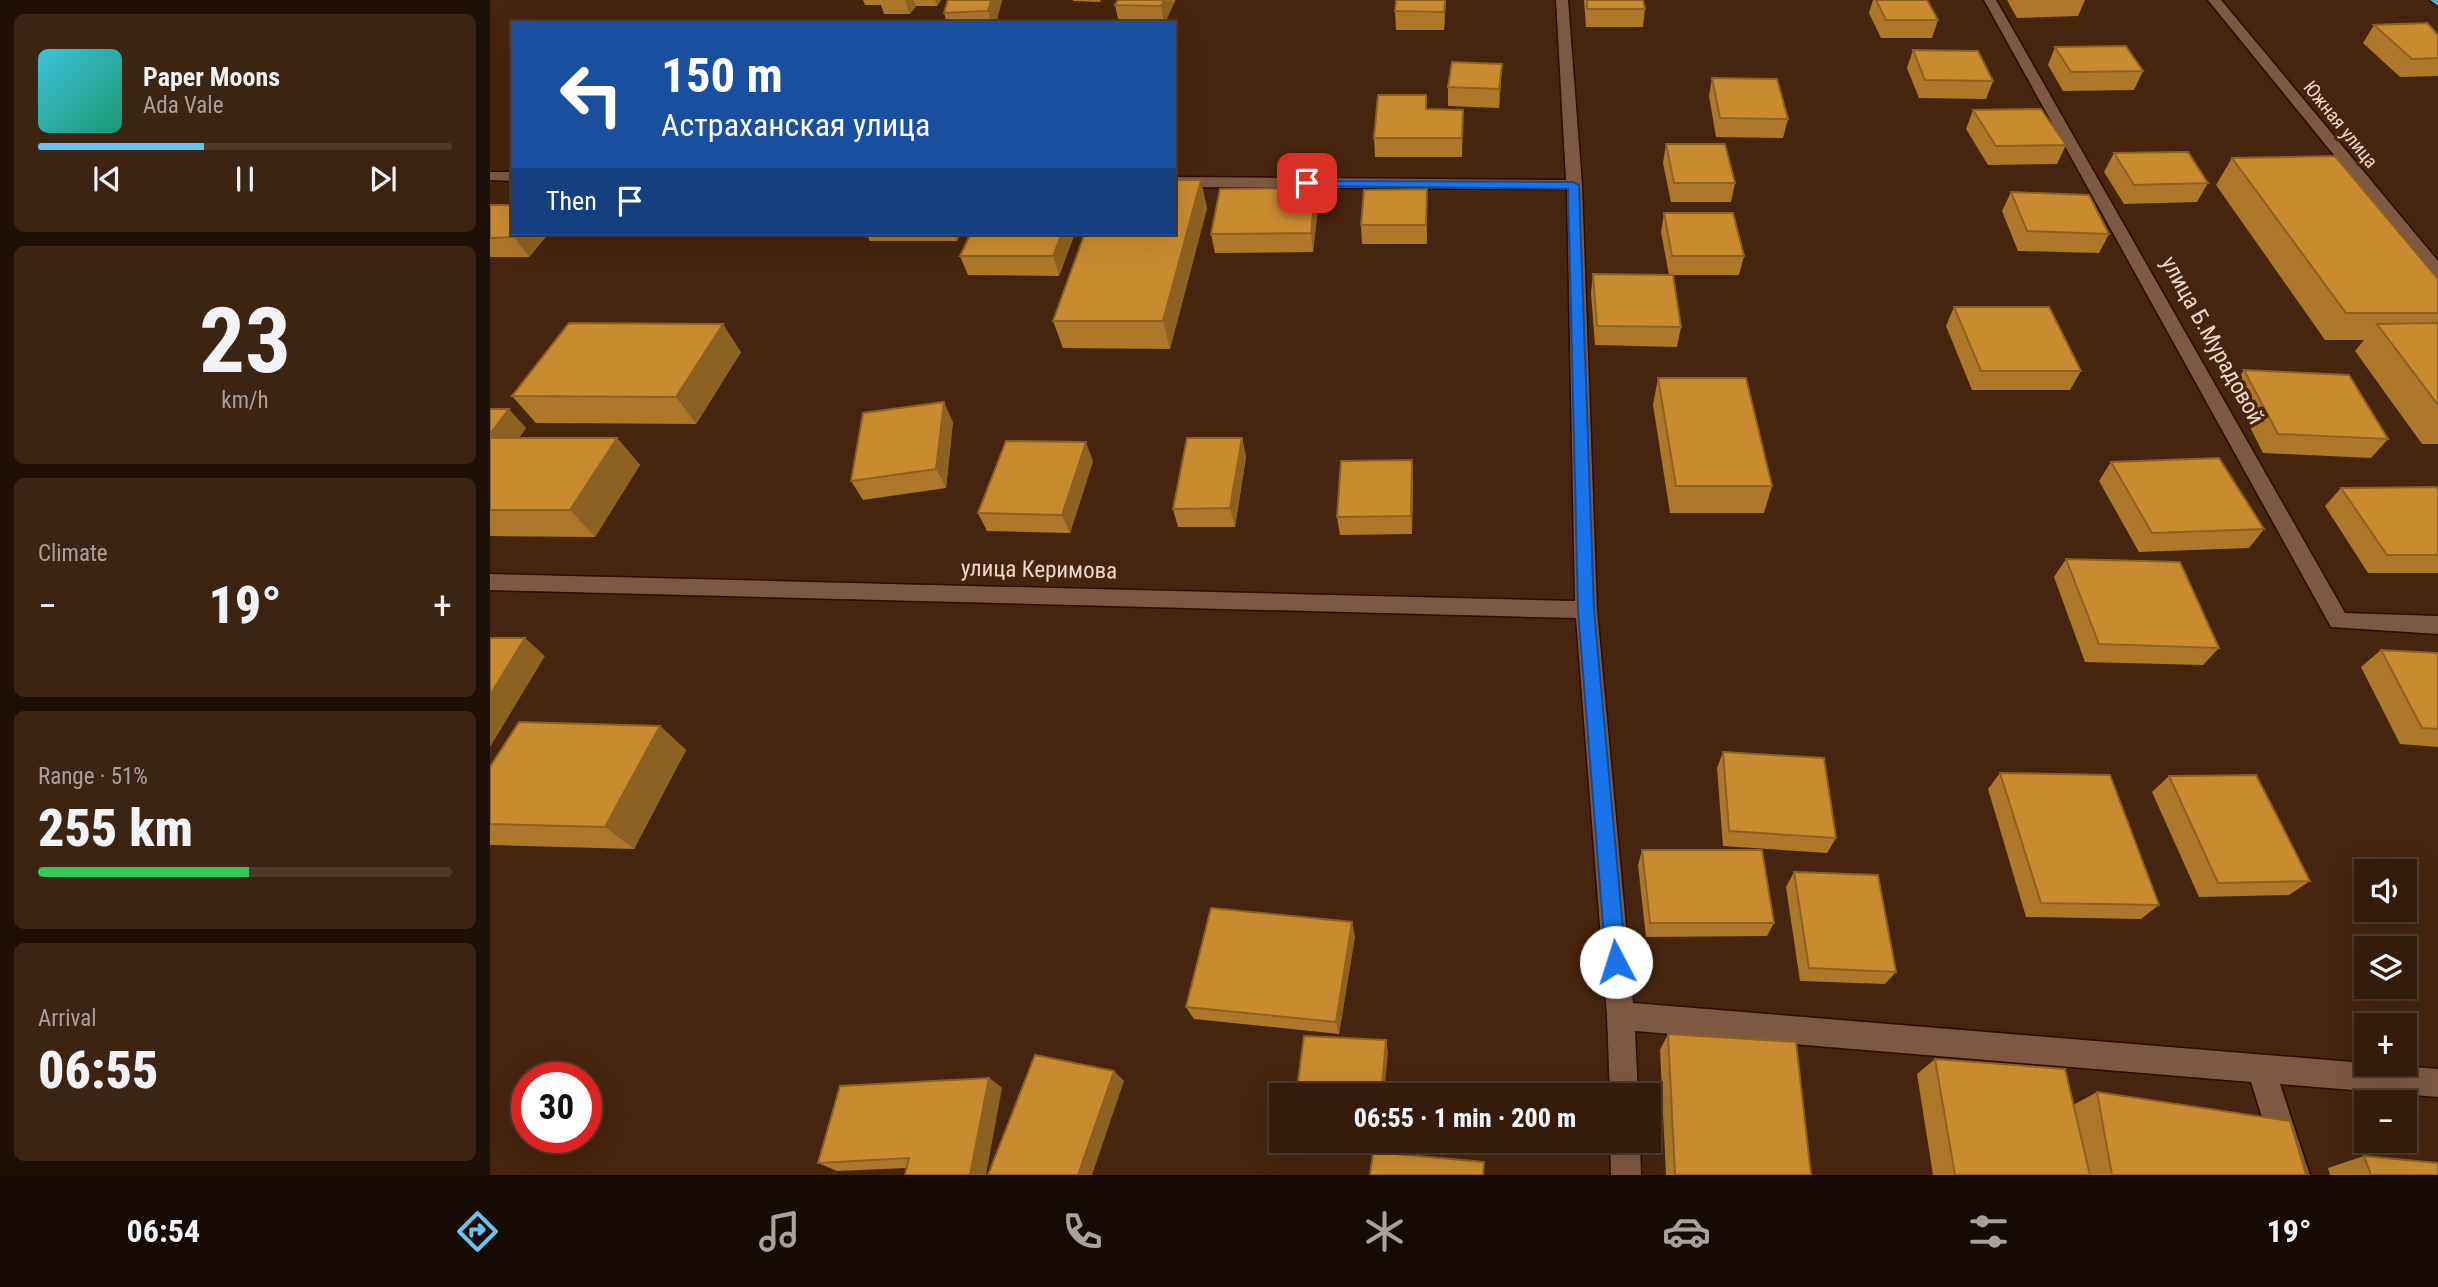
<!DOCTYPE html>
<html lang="en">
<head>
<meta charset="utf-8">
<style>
	body { margin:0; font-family:"Roboto Condensed",sans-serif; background:#3c2413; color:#f1f3f6; height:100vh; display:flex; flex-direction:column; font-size:26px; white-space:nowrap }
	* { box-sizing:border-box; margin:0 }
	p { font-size:23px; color:#a9a19c }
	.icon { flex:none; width:38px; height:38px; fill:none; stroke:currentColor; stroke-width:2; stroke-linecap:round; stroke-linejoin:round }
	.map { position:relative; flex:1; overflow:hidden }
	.side { display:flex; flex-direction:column; gap:14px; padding:14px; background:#1d0f06; width:490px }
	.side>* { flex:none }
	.top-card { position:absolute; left:21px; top:21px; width:665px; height:214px; border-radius:0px; box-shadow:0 7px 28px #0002,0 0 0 2px #4e392b; background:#1a4fa0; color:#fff; overflow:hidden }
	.controls { position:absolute; left:1864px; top:859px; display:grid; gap:14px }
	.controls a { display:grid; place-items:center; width:63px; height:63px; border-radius:0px; background:#341b0a; box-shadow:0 7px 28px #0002,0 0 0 2px #4e392b; font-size:35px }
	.speed { position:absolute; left:21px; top:1062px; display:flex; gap:14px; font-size:35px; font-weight:700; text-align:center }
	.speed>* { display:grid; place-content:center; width:91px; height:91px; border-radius:50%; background:#341b0a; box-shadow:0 7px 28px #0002,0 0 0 2px #4e392b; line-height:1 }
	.speed .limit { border:10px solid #d22; background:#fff; color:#111 }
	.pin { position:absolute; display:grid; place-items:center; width:60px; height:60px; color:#fff; margin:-30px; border-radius:14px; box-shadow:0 4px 10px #0006 }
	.me { position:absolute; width:77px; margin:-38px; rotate:355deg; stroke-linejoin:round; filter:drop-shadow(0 0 5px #0008) }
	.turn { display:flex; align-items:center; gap:24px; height:147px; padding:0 35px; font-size:32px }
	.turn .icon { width:91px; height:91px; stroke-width:2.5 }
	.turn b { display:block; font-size:49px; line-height:60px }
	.then { display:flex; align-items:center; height:66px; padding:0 35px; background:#0003; gap:14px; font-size:26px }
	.big { font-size:52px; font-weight:800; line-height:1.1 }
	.side .tile { flex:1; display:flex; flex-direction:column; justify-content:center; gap:10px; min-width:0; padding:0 24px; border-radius:10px; background:#3c2413 }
	.side .dial { align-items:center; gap:0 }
	.dial b { font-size:91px; line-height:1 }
	.song { display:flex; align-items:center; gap:21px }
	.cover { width:84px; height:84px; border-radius:10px; background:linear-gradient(135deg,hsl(190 70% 55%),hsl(160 70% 35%)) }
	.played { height:7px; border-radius:4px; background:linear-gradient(90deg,#69c3f1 40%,#4e392b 40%) }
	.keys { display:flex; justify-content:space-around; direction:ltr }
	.heat { display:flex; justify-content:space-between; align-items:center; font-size:38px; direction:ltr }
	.charge { height:10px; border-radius:5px; background:linear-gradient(90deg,#34c759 51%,#4e392b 0) }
	.trip { position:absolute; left:779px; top:1083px; width:392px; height:70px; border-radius:0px; background:#341b0a; box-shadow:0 7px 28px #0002,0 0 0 2px #4e392b; font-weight:800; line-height:70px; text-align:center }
	.tab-bar { display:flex; height:112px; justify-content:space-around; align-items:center; background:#150b04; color:#a9a19c }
	.tab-bar .icon { width:49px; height:49px }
	.tab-bar .active { color:#69c3f1 }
	.tab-bar b { font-size:32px; color:#f1f3f6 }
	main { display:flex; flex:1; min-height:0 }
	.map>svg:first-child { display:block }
</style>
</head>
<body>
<main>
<section class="side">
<div class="tile">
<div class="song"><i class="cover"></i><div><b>Paper Moons</b><p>Ada Vale</p></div></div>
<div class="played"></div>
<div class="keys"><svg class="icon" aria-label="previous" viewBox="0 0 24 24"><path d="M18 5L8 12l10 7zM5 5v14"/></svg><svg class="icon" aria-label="pause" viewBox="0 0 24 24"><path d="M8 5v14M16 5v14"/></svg><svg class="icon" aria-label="next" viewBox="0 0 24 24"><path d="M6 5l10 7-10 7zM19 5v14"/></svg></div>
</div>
<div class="tile dial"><b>23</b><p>km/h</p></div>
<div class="tile"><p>Climate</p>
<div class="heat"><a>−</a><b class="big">19°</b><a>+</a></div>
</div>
<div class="tile"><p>Range · 51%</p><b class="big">255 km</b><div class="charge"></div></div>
<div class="tile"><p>Arrival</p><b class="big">06:55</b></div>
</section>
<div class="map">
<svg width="1948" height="1175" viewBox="0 0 1948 1175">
	<rect width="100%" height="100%" fill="#46240d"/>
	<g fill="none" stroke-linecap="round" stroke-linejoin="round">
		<g stroke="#2b0c00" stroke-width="3">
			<path id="street" d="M1066,0h12l14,185 15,425 36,393 805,66v28l-158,-13 30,91h-30l-29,-93 -616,-51 3,65h-28l-3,-80 -31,-398 -1086,-28v-16l1085,27 -8,-412 -393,-2v-10l392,3z
				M1494,0h12l349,613 93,3v18l-107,-7z
				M1718,0h13l217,261v16l-6,-1z
				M0,172h23v9l-23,-1z
				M1120,1141h30l1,34h-30z"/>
		</g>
		<g stroke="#2b0c00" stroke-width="3">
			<path id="highway" d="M1940,0h8v6z"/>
		</g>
		<use href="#street" fill="#7f5841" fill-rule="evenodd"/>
		<use href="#highway" fill="#44aad9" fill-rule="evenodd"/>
	</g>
	<path fill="#ad7829" d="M373,0h78l-4,6h-21l-6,8h-26l-3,-9h-16z
		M458,0h54l-6,23h-49l-3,-10z
		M583,0h28l-1,2 -27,-1z
		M628,0h57v1l-10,22h-46l-4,-18z
		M906,0h50l-2,30h-48l-1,-19z
		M1094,0h59l2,9 -2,18h-57z
		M1383,0h54l11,20 -6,18h-51l-12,-25z
		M1517,0h78l-7,16 -61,2z
		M1884,25l64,10v41l-38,1 -37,-34z
		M1565,47l88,24 -9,19 -71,1 -15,-26z
		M1423,50l80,31 -7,18 -67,-1 -12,-30z
		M1012,64l-3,44 -51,-2v-19z
		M1222,78l76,41 -5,19 -67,-1 -7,-41z
		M937,109l36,1 -1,47h-87l-1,-19z
		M1483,110l93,35 -9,19 -69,1 -22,-36z
		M1176,144l69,39 -4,19h-60l-8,-39z
		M1624,153l94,30 -11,19 -73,2 -20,-32z
		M1742,158l206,121v165h-16l-67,-93 9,-11h-39l-109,-155z
		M826,188l2,19 -5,45 -98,1 -4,-19z
		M1521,192l98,42 -10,19 -81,-2 -16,-40z
		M0,205l23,28h36l-20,24h-39z
		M717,208l-37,141 -107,-1 -10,-27z
		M937,208v36h-65l-1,-19z
		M1174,213l80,43 -5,19h-70l-8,-43z
		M376,233h94l-3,8h-87z
		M585,233l-16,43 -91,-1 -8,-19z
		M1103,274l88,53 -4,20 -82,-2 -4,-52z
		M1464,307l127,64 -11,19h-98l-26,-64z
		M251,352l-45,72 -160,-1 -24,-27z
		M1754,370l144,69 -17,19 -108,-5 -32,-64z
		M1168,378l114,108 -8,27h-94l-17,-108z
		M0,409l36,19 -7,10h98l23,27 -45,72 -105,-1z
		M463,422l-7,66 -83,12 -12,-19z
		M752,438l4,19 -11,70h-57l-5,-18z
		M603,461l-23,72 -83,-2 -9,-18z
		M1621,462l153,67 -15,19 -110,4 -40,-71z
		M923,479l-1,55 -72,1 -3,-18z
		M1851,488l97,1v84h-70l-43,-67z
		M1576,559l153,89 -16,17 -118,-3 -31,-85z
		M1891,650l57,3v94l-38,-3 -39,-77z
		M170,726l26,24 -52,99 -144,-4v-21z
		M1233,752l113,86 -9,15 -104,-7 -6,-78z
		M1510,773l159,132 -18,14 -115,-2 -38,-128z
		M1679,776l141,105 -21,14 -90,2 -47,-105z
		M1152,850l132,73 -7,13 -121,1 -8,-72z
		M1304,872l102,100 -11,12 -85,-3 -14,-94z
		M865,936l-16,98 -145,-15 -8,-12z
		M1178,1034l143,141h-145l-6,-125z
		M1445,1059l138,46 24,-13 209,83h-373l-16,-101z
		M499,1078l13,10 -95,80 -70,3 -19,-8z
		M1874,1156l74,19h-108l-2,-7z"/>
	<path fill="#8d6122" d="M415,0h8l3,6 -6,8z
		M445,0h6l-4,6z
		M501,0h11l-6,23h-4l-4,-12z
		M674,0l11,1 -10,22h-1l-3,-17z
		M955,0h1l-2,30v-18z
		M1012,64l-1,18 -2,26v-19z
		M711,180l6,28 -37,141 -7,-28z
		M826,188l2,19 -5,45 -2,-19z
		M937,189v55l-1,-19z
		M28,233h31l-20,24 -15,-20z
		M463,233h7l-3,8z
		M572,233h13l-16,43 -6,-20z
		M233,324l18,28 -45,72 -20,-27z
		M454,402l9,20 -7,66 -10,-19z
		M19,409l17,19 -30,40 -6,-6v-28z
		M127,438l23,27 -45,72 -25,-27z
		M752,438l4,19 -11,70 -5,-19z
		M596,442l7,19 -23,72 -8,-18z
		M922,460l1,19 -1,55 -1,-18z
		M35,638l20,18 -55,91v-52z
		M170,726l26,24 -52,99 -29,-22z
		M862,922l3,14 -16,98 -3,-12z
		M896,1040l2,12 -4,44h-3z
		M624,1071l10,10 -32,94h-14z
		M499,1078l13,10 -16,87h-16z"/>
	<path fill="#c98b30" stroke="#8d6122" stroke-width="2" d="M458,0h43l-3,11 -44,2z
		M628,0h46l-3,6 -46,-1z
		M906,0h49l-1,12 -49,-1z
		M1097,0h56l2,9h-58z
		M1386,0h51l11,20h-52z
		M1937,23l11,12v23l-26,1 -38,-34z
		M1636,46l17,25 -72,1 -16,-25z
		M1423,50l65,1 15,30 -68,-1z
		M962,62l50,2 -3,25 -51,-2z
		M1222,78l65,1 11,40 -68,-1z
		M888,95h48v14l37,1 -1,28h-88z
		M1551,109l25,36 -70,1 -23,-36z
		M1176,144h59l10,39h-61z
		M1698,152l20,31 -74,2 -20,-32z
		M1845,156l103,123v34h-92l-114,-155z
		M684,180h27l-38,141h-110l32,-88h89z
		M826,188l-5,45 -100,1 9,-45z
		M937,189l-1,36h-65l3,-35z
		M1521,192l78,3 20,39 -82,-3z
		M0,205h23v28h5l-4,4 -24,1z
		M1174,213h69l11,43h-72z
		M481,233h91l-9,23h-93z
		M1103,274l80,1 8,52 -84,-1z
		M1464,307h95l32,64h-100z
		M79,323l154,1 -47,73 -164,-1z
		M1948,323v82l-61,-81z
		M1754,370l105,5 39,64 -110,-5z
		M1168,378h88l26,108h-96z
		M454,402l-8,67 -85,12 12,-68z
		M0,409h19l-19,25z
		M0,438h127l-47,72h-80z
		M697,438h55l-12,70 -57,1z
		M516,441l80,1 -24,73 -84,-2z
		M1729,458l45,71 -112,4 -41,-71z
		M922,460l-1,56 -74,1 4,-56z
		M1946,487l2,2v66h-51l-46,-67z
		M1576,559l114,3 39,86 -120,-4z
		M0,638h35l-35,57z
		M1891,650l57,3v76l-16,-1z
		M29,722l141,4 -55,101 -115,-3v-57z
		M1233,752l101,6 12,80 -107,-7z
		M1510,773l110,2 49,130 -118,-2z
		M1766,775l54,106 -92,2 -49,-107z
		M1152,850h120l12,73h-124z
		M1304,872l84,3 18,97 -87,-4z
		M721,908l141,14 -16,100 -150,-15z
		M1178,1034l128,8 15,133h-136z
		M814,1036l82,4 -5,56h-85z
		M545,1055l79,16 -36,104h-90z
		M1445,1059l130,10 25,106h-135z
		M499,1078l-19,97h-65l4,-17 -91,5 22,-77z
		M1607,1092l193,29 16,54h-194z
		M883,1152l111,10 -1,13h-113z
		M1874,1156l74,7v12h-67z"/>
	<path fill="#1a73e8" stroke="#114b97" stroke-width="2" d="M813,181l270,1 6,3 15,425 32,352 -3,7 -7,3 -7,-3 -3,-7 -28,-352 -10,-421 -261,-3 -4,-1z"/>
	<g text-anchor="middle" stroke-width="7" stroke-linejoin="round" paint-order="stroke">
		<g font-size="19" fill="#f0d9cc" stroke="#46240d">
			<text transform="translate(1851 124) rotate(51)" y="7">Южная улица</text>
		</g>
		<g font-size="23" fill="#f0d9cc" stroke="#46240d">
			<text transform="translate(1723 340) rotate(61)" y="8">улица Б.Мурадовой</text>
			<text transform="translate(549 569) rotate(1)" y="8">улица Керимова</text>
		</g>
	</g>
</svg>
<div class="controls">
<a><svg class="icon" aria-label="sound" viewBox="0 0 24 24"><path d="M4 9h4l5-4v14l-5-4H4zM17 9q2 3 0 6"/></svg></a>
<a><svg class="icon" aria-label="layers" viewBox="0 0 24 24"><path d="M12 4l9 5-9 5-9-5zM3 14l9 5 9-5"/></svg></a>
<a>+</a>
<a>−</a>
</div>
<div class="speed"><div class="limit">30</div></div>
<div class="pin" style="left:817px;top:183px;background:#d93025"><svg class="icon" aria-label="arrive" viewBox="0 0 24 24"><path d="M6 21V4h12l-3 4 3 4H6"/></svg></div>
<svg class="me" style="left:1126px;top:962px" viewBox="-20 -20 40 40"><circle r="19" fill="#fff"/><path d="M0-13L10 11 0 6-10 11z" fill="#1a73e8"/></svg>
<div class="trip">06:55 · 1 min · 200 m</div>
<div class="top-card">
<div class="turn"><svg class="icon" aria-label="left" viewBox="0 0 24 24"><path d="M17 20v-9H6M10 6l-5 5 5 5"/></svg><div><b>150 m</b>Астраханская улица</div></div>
<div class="then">Then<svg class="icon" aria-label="arrive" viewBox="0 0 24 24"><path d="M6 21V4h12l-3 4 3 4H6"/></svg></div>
</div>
</div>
</main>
<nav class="tab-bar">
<b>06:54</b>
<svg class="icon active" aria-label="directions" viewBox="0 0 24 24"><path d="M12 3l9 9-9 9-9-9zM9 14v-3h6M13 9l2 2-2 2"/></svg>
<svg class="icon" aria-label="music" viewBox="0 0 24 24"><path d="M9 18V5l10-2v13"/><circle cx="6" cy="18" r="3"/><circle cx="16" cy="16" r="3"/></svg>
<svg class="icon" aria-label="phone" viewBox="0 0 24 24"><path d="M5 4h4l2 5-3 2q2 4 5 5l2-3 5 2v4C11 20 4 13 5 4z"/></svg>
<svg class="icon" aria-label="climate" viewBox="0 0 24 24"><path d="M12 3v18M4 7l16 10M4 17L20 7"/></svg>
<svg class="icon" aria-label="car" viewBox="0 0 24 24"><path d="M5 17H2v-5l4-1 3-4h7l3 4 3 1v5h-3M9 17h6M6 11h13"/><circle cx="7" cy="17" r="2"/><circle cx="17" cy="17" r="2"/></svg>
<svg class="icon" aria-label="filters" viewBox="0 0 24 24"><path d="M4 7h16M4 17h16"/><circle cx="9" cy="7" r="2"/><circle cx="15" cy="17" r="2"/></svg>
<b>19°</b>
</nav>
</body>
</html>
